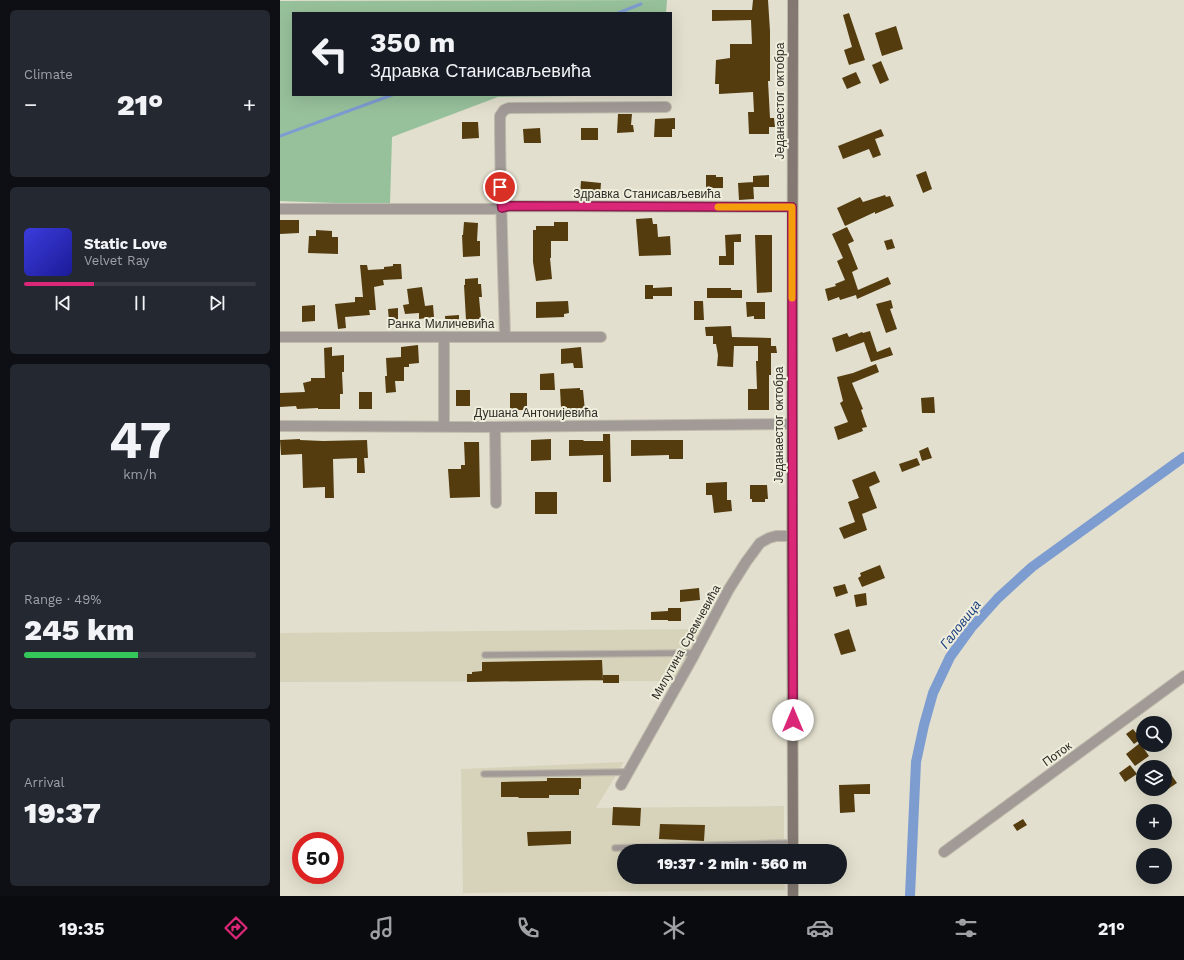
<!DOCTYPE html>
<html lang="en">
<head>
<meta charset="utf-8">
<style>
	body { margin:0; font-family:"Work Sans",sans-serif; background:#242831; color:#f1f3f6; height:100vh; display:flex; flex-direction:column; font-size:15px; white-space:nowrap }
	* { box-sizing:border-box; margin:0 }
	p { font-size:13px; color:#9ea1a6 }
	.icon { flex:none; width:22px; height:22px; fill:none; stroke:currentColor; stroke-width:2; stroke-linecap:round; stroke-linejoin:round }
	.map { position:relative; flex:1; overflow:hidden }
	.details { display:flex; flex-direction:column; gap:10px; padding:10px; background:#0d0f14; width:280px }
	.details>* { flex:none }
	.banner { position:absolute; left:12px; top:12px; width:380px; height:84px; border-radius:0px; box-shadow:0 4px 16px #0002; background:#171b24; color:#f1f3f6; overflow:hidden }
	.controls { position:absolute; left:856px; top:716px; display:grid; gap:8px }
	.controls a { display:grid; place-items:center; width:36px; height:36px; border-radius:50%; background:#171b24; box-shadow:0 4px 16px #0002; font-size:20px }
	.speed { position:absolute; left:12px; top:832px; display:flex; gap:8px; font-size:20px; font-weight:700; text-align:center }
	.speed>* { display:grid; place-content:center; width:52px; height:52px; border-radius:50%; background:#171b24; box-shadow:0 4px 16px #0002; line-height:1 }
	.speed .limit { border:6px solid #d22; background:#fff; color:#111 }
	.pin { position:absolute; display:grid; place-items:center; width:34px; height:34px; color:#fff; margin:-17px; border:2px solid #fff; border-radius:50%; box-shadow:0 1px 4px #0007 }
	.me { position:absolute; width:44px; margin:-22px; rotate:0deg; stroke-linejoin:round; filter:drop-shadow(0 0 3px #0008) }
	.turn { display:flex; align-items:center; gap:14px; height:84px; padding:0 12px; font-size:18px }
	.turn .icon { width:52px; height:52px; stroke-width:2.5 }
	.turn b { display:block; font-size:28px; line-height:34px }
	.big { font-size:30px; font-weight:800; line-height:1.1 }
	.details .card { flex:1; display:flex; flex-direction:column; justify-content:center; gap:6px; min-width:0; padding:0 14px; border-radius:6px; background:#242831 }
	.details .dial { align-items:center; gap:0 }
	.dial b { font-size:52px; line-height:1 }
	.song { display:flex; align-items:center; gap:12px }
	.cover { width:48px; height:48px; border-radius:6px; background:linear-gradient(135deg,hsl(240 70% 55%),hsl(240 70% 35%)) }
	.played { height:4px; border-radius:2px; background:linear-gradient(90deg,#db2777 30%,#363941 30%) }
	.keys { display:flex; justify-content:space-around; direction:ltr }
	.heat { display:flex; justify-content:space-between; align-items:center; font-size:22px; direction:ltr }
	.charge { height:6px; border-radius:3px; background:linear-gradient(90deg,#34c759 49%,#363941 0) }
	.trip { position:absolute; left:337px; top:844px; width:230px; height:40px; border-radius:20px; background:#171b24; box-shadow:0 4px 16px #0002; font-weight:800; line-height:40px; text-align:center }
	.tabs { display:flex; height:64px; justify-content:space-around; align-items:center; background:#090b0e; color:#9ea1a6 }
	.tabs .icon { width:28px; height:28px }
	.tabs .on { color:#db2777 }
	.tabs b { font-size:18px; color:#f1f3f6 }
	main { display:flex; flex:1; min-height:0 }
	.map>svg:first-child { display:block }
</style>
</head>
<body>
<main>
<section class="details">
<div class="card"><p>Climate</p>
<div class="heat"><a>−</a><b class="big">21°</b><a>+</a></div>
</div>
<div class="card">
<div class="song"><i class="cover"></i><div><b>Static Love</b><p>Velvet Ray</p></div></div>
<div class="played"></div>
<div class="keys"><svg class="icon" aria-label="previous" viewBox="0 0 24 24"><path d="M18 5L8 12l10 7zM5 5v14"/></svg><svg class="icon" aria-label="pause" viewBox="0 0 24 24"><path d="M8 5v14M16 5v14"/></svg><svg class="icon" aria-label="next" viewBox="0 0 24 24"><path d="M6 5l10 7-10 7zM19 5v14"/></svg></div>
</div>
<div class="card dial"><b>47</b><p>km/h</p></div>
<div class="card"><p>Range · 49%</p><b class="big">245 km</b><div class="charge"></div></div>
<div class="card"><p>Arrival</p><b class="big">19:37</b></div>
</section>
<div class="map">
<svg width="904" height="896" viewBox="0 0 904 896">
	<rect width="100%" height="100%" fill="#e2dfce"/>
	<path fill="#d7d3ba" d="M422,629l-27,52 -395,1v-49z
		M344,762l-28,46 188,-2v45h-160v26h160l1,13 -322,3 -2,-124z"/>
	<path fill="#97c19b" d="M387,0l-1,13h-373v82l284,1 -79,1 -106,40 -2,68 -110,-4v-200z"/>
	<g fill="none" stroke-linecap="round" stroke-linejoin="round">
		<path stroke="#7d9cd0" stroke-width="3" d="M338,13l23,-9
			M0,136l112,-41"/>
		<path stroke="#7d9cd0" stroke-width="10" d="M630,896l6,-134 8,-37 9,-32 17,-36 21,-29 27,-30 34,-31 152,-110"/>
	</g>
	<path fill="#543c0f" d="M473,0h15l2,31v50h-2l2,37h4l1,9h-6v7h-20l-1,-22h6l-1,-20 -34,2v-10h-4l1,-24 14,-2v-14h22l-1,-24 -39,1v-11h40z
		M569,13l16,47 -16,5 -5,-15 8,-3 -9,-32z
		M616,26l7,23 -21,7 -7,-23z
		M601,61l8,19 -9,4 -8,-19z
		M576,72l5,11 -14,6 -5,-11z
		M338,114h14l-1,11h2l1,7 -17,1z
		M395,118v11h-3v8h-18l1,-18z
		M182,122h16l1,16 -17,1z
		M260,128l1,15h-17l-1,-14z
		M301,128h17v12h-17z
		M601,129l3,7 -9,3 6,16 -8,3 -4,-9 -26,10 -5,-13z
		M646,171l6,18 -9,4 -7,-18z
		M426,175h10v2h7v11h-17z
		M489,175v12h-16v-11z
		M301,181l20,2 -1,13 -20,-1z
		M473,182l1,17 -15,1 -1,-17z
		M605,195l1,2 4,-1 4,10 -19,8v-2l-30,14 -8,-18 23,-11 3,5z
		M372,218l1,6h4l1,13 12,-1 1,19 -32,1 -3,-37z
		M0,220h19v13l-19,1z
		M184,222l14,1 -1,18h3v15l-17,1 -1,-22h1z
		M274,222h14v19h-17v17h-1l2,21 -16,2 -3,-19v-32h3v-4h18z
		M567,227l7,14 -6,3 10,25 -6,3 6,18 30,-13 3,7 -34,15 -1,-4 -16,5 -1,-3 -11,4 -3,-12 11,-3 -1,-2 10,-4 -8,-19 6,-3 -11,-24z
		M36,230l16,1v6h6v17l-30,-1 1,-17h7z
		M461,234v8h-7v23h-15v-9h7l-1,-21z
		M475,235h17v57l-15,1z
		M612,239l3,9 -8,2 -3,-9z
		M113,264h8l1,15 -19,1 1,5 -10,2 2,23h-7l1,5 -25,2 1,11 -8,1 -3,-25 20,-2v-5h8l-3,-32h7l1,5 16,-1v-2l9,-1z
		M198,278v6h3l1,13h-3l2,22 -15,1 -2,-35h1v-6z
		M365,285h8v3l19,-1v9h-19v3h-8z
		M142,287l3,19 8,-1 1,12 -15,2v-6l-14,1 -2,-9 6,-1 -2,-15z
		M427,288h24v2h11v8h-35z
		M611,300l2,8 -3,1 7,20 -11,4 -10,-29z
		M288,301l1,12 -5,1v3l-28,1v-16z
		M414,301h9l1,19h-10z
		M466,302h19v17h-11v-3l-7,1z
		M35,305v16l-13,1v-16z
		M118,308v12l-9,1 -1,-12z
		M179,315v13l-13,1 -1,-13z
		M451,326l1,11 39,1v8h5l1,7h-6v22h-2v35h-21v-21h9l-1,-28h2v-15h-24l-1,21 -16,-1 1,-11 -2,-11h-3v-8h-7l-1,-9z
		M590,331l7,21 13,-5 3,8 -22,7 -7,-20 -28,10 -4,-14 15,-5 2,4 13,-5 1,1z
		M138,345l1,18 -10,1v3h-5v14h-9l1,11 -10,1 -1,-17h2l-1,-18 15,-1v-10z
		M52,347v9l12,-1v17h-2l1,22h-3v15h-22v-1l-21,1 -1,-3 -16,1v-14l25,-1 -2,-9 8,-2v-3h14l-1,-30z
		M301,347l2,21h-9l-1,-5 -12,1v-15z
		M596,364l3,8 -27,11 11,26 -2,1 6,17 -5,1 1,3 -25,9 -4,-13 14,-5 -8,-19 3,-2 -6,-24 16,-4z
		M274,373l1,17h-15v-16z
		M300,388v2h3l2,21 -18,1v-5h-6l-1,-18z
		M176,390h14v16h-14z
		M79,392h13v17h-13z
		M230,393h17v17h-17z
		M654,397l1,16h-13l-1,-15z
		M323,434h7l1,48h-8v-27l-34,1v-16h14l1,1h19z
		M20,439v1l23,1 44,-1 1,18h-4l1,15h-8v-15l-24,1 1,39h-9v-11l-22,1 -1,-34 -21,1 -1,-15z
		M271,439v21l-20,1v-21z
		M351,440h52v19h-14v-4l-38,1z
		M184,442h15l1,55 -30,1 -2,-29h13v-4h4z
		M648,447l4,11 -10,3 -3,-10z
		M637,458l3,7 -18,7 -3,-8z
		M595,471l5,11 -11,5 8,21 -15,6 5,16 -23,9 -5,-11 16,-6 -7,-20 11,-4 -7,-18z
		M447,482v18h4l1,11 -18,2 -2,-18h-6v-12z
		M470,485h17l1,14h-3v3h-13v-3h-2z
		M255,492h22v22h-22z
		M600,565l5,13 -23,9 -4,-9 3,-2 -1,-3z
		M565,584l3,9 -12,4 -3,-10z
		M419,588l1,12 -20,2v-12z
		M586,593l1,12 -11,2 -2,-12z
		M388,608h13v13h-13v-1h-17v-8l17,-1z
		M569,629l7,22 -15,4 -7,-21z
		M322,660l1,20 -136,2v-8h5v-2l10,-1v-9z
		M323,675h16v8h-16z
		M853,729l8,10 -7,5 -8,-10z
		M860,743l9,13 -14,10 -9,-12z
		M850,765l7,9 -12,8 -6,-9z
		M890,773l7,10 -12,8v-15z
		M267,778h34v11h-2v6h-30v3h-30l-1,-1h-17v-15l46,-1z
		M590,784v10h-16l1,18 -15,1 -1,-28z
		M333,807l28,1 -1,18 -28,-1z
		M743,819l4,6 -10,6 -4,-6z
		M380,824l45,1 -1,16 -45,-2z
		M291,831v13l-43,2 -1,-14z"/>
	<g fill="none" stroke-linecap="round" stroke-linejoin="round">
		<g stroke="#bebbac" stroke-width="8">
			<path id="lane" d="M205,655l210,-2
				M204,774l144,-2
				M335,848l178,-5"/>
		</g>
		<g stroke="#bebbac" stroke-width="12">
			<path id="street" d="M0,209h213l16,-3 283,1
				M0,337h321
				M225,337c-2,-74 -5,-148 -5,-221l4,-6 5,-2 157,-1
				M0,426l215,1 297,-3
				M164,427v-89
				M215,427l1,76
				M341,785l72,-128 36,-68 17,-27 14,-19 9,-5 7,-2h16
				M664,852l240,-176"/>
		</g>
		<g stroke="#bebbac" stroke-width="12">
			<path id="secondary" d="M513,0l-1,536 1,315
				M513,877v19"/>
		</g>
		<use href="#lane" stroke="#a19a96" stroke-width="5.5"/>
		<use href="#street" stroke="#a19a96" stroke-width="10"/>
		<use href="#secondary" stroke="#837872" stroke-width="10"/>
	</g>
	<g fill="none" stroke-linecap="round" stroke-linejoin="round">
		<g stroke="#8e194d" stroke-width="10">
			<path id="route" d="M220,187l2,21 7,-2 283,1 1,513"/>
		</g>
		<use href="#route" stroke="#db2777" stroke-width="7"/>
		<path stroke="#f59e0b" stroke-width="7" d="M438,207h74v91"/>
	</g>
	<g text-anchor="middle" stroke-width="4" stroke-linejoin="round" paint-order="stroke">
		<g font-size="12" fill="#2d2c26" stroke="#efeddb">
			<text transform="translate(500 101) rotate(-90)" y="4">Једанаестог октобра</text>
			<text x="367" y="198">Здравка Станисављевића</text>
			<text x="161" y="328">Ранка Миличевића</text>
			<text x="256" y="417">Душана Антонијевића</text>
			<text transform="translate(499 425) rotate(-90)" y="4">Једанаестог октобра</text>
			<text transform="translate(406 642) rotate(-61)" y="4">Милутина Сремчевића</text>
			<text transform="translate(777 754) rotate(-36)" y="4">Поток</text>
		</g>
		<g font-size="13" font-style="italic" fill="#1d4180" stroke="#efeddb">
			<text transform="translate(680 624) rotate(-52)" y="5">Галовица</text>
		</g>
	</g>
</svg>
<div class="controls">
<a><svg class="icon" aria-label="search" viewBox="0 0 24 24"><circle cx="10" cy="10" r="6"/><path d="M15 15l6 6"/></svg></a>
<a><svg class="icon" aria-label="layers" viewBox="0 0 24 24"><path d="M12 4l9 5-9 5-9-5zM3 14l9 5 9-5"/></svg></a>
<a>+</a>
<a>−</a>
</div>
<div class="speed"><div class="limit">50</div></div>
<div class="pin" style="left:220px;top:187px;background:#d93025"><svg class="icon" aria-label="arrive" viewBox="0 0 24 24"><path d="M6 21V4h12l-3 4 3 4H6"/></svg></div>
<svg class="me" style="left:513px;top:720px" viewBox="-20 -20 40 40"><circle r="19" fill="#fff"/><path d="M0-13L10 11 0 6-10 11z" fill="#db2777"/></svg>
<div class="trip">19:37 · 2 min · 560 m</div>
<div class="banner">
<div class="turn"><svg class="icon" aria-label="left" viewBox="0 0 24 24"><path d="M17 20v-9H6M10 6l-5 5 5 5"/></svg><div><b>350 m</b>Здравка Станисављевића</div></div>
</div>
</div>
</main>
<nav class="tabs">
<b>19:35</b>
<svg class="icon on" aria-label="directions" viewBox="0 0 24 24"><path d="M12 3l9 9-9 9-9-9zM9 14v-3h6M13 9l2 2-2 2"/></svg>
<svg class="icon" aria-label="music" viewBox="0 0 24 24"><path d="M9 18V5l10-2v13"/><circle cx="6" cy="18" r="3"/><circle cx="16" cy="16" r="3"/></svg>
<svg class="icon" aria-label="phone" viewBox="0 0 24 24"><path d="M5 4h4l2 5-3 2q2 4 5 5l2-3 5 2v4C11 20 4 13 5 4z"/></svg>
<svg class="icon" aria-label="climate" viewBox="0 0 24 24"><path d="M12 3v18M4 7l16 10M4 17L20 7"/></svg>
<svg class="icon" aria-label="car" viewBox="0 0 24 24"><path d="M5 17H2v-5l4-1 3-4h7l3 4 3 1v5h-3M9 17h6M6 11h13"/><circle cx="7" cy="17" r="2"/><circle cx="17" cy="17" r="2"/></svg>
<svg class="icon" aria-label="filters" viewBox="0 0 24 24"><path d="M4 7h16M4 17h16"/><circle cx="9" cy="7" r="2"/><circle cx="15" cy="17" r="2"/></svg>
<b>21°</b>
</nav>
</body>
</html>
